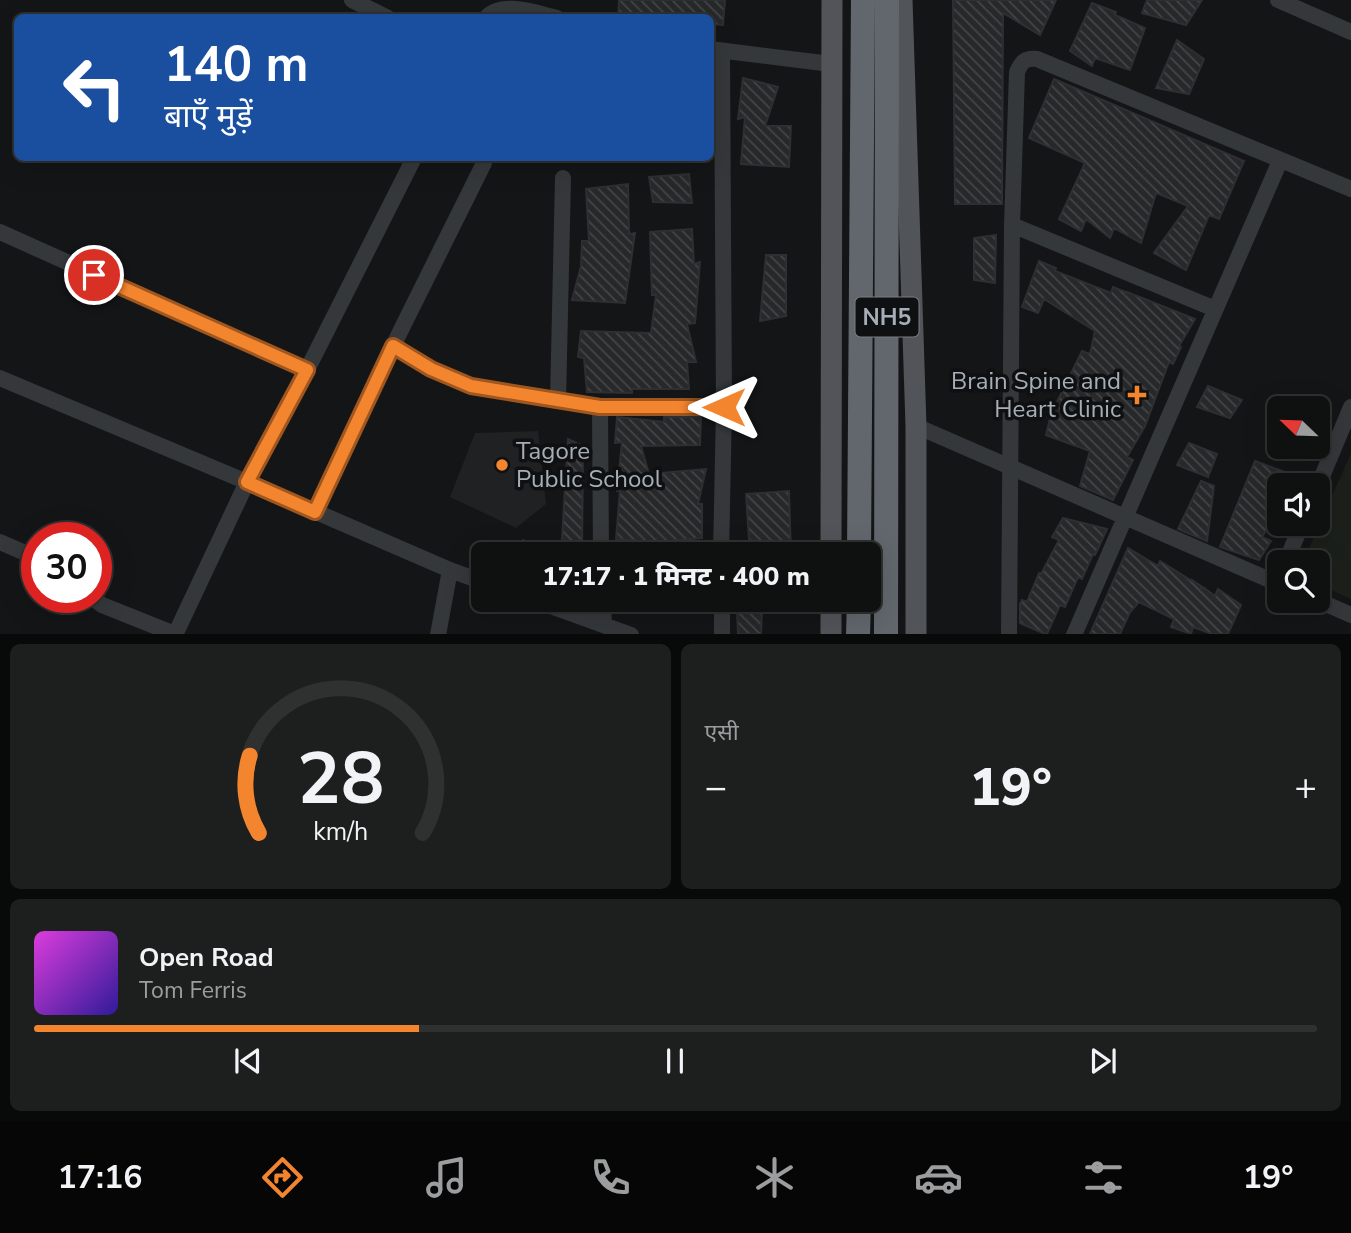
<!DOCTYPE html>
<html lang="hi">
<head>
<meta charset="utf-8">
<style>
	body { margin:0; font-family:"Nunito Sans","Noto Sans Devanagari",sans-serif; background:#1d1e1e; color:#f1f3f6; height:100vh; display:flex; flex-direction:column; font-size:26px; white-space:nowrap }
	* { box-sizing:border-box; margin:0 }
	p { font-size:23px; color:#9b9d9f }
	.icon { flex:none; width:38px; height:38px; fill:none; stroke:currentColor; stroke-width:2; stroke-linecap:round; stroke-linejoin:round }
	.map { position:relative; height:634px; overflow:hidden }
	.sheet { display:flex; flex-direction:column; gap:10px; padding:10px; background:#080909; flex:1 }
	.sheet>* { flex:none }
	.banner { position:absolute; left:14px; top:14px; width:700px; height:147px; border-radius:10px; box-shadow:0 7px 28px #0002,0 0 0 2px #2f3030; background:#1a4fa0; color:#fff; overflow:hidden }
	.needle { width:46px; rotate:293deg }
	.controls { position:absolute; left:1267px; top:396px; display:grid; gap:14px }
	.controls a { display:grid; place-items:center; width:63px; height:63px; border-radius:10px; background:#0f1010; box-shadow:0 7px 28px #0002,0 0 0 2px #2f3030; font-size:35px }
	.speed { position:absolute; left:21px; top:522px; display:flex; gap:14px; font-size:35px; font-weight:700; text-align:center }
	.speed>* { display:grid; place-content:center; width:91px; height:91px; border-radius:50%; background:#0f1010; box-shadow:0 7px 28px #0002,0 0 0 2px #2f3030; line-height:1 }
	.speed .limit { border:10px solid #d22; background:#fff; color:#111 }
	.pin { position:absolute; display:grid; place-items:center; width:60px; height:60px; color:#fff; margin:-30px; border:4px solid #fff; border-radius:50%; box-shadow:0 2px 7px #0007 }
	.me { position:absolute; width:77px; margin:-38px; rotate:270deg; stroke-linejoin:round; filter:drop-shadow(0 0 5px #0008) }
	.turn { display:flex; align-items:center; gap:24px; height:147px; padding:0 35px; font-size:32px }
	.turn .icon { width:91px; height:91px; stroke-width:2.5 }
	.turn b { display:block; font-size:49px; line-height:60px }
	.big { font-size:52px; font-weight:800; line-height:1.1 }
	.sheet .tile { flex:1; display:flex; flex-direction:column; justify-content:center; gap:10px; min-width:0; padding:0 24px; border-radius:10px; background:#1d1e1e }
	.sheet .dial { align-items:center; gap:0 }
	.dial svg { height:182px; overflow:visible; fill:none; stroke:#2f3030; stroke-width:7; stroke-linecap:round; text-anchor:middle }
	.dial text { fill:#f1f3f6; stroke:none }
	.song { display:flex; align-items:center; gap:21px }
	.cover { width:84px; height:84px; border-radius:10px; background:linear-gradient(135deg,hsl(300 70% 55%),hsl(250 70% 35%)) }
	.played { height:7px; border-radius:4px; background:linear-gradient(90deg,#f4852f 30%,#2f3030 30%) }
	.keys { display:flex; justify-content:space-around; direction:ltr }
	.heat { display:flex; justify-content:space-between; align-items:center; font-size:38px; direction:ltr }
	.sheet .tiles { flex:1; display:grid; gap:10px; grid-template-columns:1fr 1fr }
	.tile:last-child { grid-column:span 2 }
	.trip { position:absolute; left:471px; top:542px; width:410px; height:70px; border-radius:10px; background:#0f1010; box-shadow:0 7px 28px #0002,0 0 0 2px #2f3030; font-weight:800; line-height:70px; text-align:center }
	.dock { display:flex; height:112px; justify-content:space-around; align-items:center; background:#060606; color:#9b9d9f }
	.dock .icon { width:49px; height:49px }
	.dock .active { color:#f4852f }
	.dock b { font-size:32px; color:#f1f3f6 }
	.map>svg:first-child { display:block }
</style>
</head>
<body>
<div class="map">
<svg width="1351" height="635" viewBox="0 0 1351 635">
	<defs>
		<pattern id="building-back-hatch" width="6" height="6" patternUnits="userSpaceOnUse" patternTransform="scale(1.75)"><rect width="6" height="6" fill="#27282a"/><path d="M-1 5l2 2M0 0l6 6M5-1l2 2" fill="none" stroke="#434547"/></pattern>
	</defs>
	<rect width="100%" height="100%" fill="#141516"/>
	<path fill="#202123" d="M538,431l8,73 -30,24 -66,-31 25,-64z"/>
	<path fill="#1b211a" d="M1351,453v146l-33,-15v-22h-15z"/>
	<path fill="url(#building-back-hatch)" stroke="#2e2f32" stroke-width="2" d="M619,0h106l-2,25 -13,-1v-6h-92z
		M953,0h103l-16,35 -37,-22 -1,191h-47z
		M1147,0h55l-16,25 -44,-12z
		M1092,3l24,9 -1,3 30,13 -15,42 -35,-12 -3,8 -22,-15z
		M1177,40l27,19 -15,35 -33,-6z
		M743,78l35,9 -13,39h26l-2,41 -48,-3 4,-47 -7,2z
		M1054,79l190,82 -25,58 -10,-4 -23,55 -32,-17 34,-47 -29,-12 -3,-1 -15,50 -27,-15 -4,10 -24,-19 -5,12 -22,-12 26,-56 -56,-25z
		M689,174l3,29 -39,-1 -4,-25z
		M628,184l1,50 6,-1 -10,70 -53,-3 9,-34 1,-25h7l-3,-52z
		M692,229l2,35 6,-2 -5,61 -8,1 9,38h-9l2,27h-57v4l-45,-1 -3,-34 -6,-1 3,-26 70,2 5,-38h-4l-2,-63z
		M996,235l-1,48 -21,-3v-42z
		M766,255h20v61l-26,5z
		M1039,261l17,7 -1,3 56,22 2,-6 13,5 -1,3 2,-3 68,27 -16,27 2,1 -8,17 -4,-2 -24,64 -18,31 6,3 -20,40 -33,-14 10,-35 -44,-16 5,-21 31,-63 8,3 5,-23 -51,-32 -6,14 -16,-6z
		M1208,386l34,14 -12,18 -33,-11z
		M617,417l47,5v-5h37l-1,28 -59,1 8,28 57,-5 -8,35h4v34l-43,4 -43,-3 4,-48h-3l5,-49 -7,1z
		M568,439l15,7 -1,109h-21z
		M1189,443l28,11 -9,23 -31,-12z
		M1255,461l54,20 -1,4h-29v24l-17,28 9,4 -12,19 -39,-13z
		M1201,481l13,5 -7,55 -29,-12z
		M789,491l2,64h-41l-4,-61z
		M1063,518l44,11 -12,26 -2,-1 -11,25 -4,-2 -13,30 -5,-2 -13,29h-2l-25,-11v-19l2,-4 5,2 12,-29 2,1 18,-34 -7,-3z
		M523,540l34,14v1h-41z
		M1128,548l30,18 2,-5 32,20v-1l9,6v3l2,-2 12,9 3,-7 23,16 -13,29h-16l-19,-7 -2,7 -20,-7 3,-8 -35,-17 -9,10 -10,22h-30z
		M737,610h25l-1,24h-23z"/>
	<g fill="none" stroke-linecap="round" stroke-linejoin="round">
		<path stroke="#35383b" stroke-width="16" d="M352,0l36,18
			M1278,0l73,32
			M486,18c16,-18 50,-5 71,0
			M710,49l121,15
			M1012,225l203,84
			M0,232l307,138
			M393,346l38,23 40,17 129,21
			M0,378l247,104 60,-112 107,-212
			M558,401l5,-223
			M916,426l363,158
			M1318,486l33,-79
			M315,512l78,-166 91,-183
			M0,542l37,16
			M601,554h120
			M601,555l-1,-148h124
			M721,555l3,-148 -2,-355
			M1286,562l16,-39
			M92,597l10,8 75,30
			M534,600l97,35
			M603,600l1,25
			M722,600v35
			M1317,600l34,15
			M175,635l72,-153 203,88 33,12
			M438,635l12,-65
			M1009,635l3,-410 5,-153c5,-11 8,-14 20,-13l314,130
			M1074,635l206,-474"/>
		<path stroke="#51555a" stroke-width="21" d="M902,0l14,426v209
			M831,555l1,-555
			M831,600v35"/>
		<path stroke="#61676c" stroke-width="24" d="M859,555l4,-555
			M858,635l1,-35
			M886,635l1,-635"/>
	</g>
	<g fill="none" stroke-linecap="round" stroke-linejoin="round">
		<g stroke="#9f561f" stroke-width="18">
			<path id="route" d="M94,275l213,95 -60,112 68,30 78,-166 38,23 40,17 129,21h124"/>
		</g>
		<use href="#route" stroke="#f4852f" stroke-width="12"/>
	</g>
	<g fill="#f4852f" stroke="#0f1011" stroke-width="2.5">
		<path d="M1133.5 384.5h7v7h7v7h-7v7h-7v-7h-7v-7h7z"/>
		<circle cx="502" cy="465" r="7"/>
	</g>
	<g text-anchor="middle" stroke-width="7" stroke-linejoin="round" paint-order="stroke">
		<rect fill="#0f1011" stroke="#797f85" stroke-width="2" x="855.5" y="297.5" width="63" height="39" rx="5"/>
		<g font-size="23" font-weight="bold" fill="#a6afb7">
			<text x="887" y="325">NH5</text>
		</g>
		<g font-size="24" fill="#a6afb7" stroke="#0f1011" text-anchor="end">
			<text x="1121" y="389">Brain Spine and<tspan x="1121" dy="28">Heart Clinic</tspan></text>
			<text x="516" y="459" text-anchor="start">Tagore<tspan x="516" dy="28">Public School</tspan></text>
		</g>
	</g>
</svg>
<div class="controls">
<a><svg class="needle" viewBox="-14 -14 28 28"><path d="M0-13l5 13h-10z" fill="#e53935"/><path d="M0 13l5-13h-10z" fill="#9b9d9f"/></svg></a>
<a><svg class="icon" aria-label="sound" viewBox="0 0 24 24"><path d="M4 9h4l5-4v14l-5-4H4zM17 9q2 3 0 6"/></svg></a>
<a><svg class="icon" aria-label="search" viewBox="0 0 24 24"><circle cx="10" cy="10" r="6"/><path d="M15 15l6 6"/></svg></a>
</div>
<div class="speed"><div class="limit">30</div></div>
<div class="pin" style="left:94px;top:275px;background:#d93025"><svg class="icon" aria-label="arrive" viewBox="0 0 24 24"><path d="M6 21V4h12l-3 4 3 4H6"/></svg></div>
<svg class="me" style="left:724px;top:407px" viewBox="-20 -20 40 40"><path d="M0-17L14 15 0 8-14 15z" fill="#f4852f" stroke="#fff" stroke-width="4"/></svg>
<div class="trip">17:17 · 1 मिनट · 400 m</div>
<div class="banner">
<div class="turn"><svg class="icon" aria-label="left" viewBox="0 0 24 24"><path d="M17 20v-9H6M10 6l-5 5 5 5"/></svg><div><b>140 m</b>बाएँ मुड़ें</div></div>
</div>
</div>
<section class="sheet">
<div class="tiles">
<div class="tile dial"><svg viewBox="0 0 100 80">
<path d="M14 69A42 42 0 1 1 86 69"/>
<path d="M14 69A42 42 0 0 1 10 35" stroke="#f4852f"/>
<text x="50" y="56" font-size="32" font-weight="700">28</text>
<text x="50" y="72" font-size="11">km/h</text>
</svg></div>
<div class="tile"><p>एसी</p>
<div class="heat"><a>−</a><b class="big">19°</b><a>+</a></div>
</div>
<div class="tile">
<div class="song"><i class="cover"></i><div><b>Open Road</b><p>Tom Ferris</p></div></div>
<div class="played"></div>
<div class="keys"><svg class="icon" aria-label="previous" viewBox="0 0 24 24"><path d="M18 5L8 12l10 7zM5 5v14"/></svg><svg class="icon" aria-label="pause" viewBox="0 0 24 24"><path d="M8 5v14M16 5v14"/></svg><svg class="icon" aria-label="next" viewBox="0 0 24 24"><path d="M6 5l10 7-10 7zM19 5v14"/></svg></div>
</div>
</div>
</section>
<nav class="dock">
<b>17:16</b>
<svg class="icon active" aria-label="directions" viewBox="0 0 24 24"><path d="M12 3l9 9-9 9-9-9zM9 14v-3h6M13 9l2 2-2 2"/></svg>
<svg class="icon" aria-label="music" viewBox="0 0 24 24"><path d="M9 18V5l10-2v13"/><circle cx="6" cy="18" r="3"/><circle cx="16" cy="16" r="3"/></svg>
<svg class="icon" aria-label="phone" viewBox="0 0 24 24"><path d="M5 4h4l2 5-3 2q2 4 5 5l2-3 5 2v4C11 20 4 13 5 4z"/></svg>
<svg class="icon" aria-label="climate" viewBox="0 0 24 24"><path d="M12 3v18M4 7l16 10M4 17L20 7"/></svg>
<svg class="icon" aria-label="car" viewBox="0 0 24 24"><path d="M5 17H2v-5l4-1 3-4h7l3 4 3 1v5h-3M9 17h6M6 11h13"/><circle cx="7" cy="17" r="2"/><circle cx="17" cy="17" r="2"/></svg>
<svg class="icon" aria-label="filters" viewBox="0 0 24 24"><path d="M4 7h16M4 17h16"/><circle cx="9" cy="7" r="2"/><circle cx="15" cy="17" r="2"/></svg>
<b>19°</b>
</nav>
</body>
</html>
